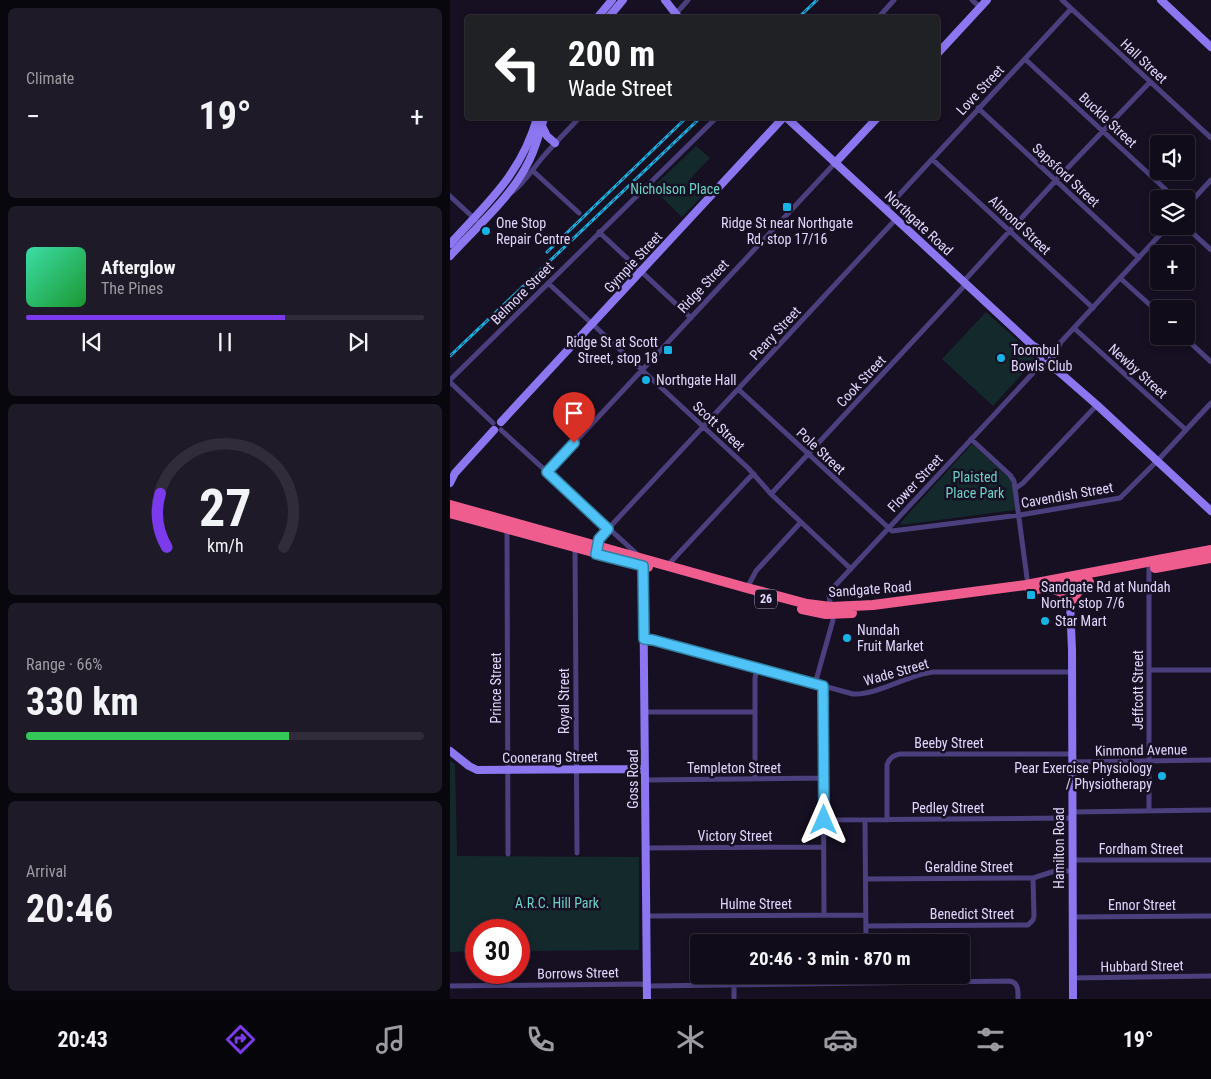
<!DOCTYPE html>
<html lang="en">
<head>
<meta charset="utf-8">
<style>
	body { margin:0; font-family:"Roboto Condensed",sans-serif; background:#1e1a27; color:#f1f3f6; height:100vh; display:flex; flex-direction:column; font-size:19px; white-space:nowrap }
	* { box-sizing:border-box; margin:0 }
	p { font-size:16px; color:#9c9ba2 }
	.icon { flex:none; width:28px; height:28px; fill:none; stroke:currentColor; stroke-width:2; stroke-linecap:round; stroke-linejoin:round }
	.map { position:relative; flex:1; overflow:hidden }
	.details { display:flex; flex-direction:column; gap:8px; padding:8px; background:#09070e; width:450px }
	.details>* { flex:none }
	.banner { position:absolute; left:15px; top:15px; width:475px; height:105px; border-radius:5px; box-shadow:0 2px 8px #0003,0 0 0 1px #302c39; background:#202124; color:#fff; overflow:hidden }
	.fabs { position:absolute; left:700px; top:135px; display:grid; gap:10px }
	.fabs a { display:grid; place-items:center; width:45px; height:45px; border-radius:5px; background:#100c1a; box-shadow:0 2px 8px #0003,0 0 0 1px #302c39; font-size:25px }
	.speed { position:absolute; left:15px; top:919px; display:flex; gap:10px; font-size:25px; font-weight:700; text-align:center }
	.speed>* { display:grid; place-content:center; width:65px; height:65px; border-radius:50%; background:#100c1a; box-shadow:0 2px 8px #0003,0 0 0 1px #302c39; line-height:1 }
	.speed .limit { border:8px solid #d22; background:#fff; color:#111 }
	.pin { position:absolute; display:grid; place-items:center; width:42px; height:42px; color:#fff; margin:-51px -21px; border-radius:50% 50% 50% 0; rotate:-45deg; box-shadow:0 0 5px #0007 }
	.pin .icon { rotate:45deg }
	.me { position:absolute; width:55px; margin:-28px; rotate:0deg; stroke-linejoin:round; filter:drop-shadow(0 0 4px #0008) }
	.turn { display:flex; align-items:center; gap:18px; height:105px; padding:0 20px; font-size:22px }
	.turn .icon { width:65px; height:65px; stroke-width:2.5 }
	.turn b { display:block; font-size:35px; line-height:42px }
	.big { font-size:38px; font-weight:700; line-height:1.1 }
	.details .tile { flex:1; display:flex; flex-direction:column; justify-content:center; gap:8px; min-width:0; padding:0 18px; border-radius:8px; background:#1e1a27 }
	.details .dial { align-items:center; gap:0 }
	.dial svg { height:130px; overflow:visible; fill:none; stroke:#302c39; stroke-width:7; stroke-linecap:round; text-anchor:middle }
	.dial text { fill:#f1f3f6; stroke:none }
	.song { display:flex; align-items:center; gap:15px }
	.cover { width:60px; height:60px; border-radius:8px; background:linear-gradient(135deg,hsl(160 70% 55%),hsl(130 70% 35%)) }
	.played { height:5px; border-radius:2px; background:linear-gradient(90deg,#7c3aed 65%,#302c39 65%) }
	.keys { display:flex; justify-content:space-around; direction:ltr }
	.heat { display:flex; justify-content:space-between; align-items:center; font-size:28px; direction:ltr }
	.charge { height:8px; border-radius:4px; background:linear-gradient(90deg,#34c759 66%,#302c39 0) }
	.trip { position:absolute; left:240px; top:934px; width:280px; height:50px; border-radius:5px; background:#100c1a; box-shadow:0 2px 8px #0003,0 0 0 1px #302c39; font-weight:700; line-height:50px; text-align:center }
	.dock { display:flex; height:80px; justify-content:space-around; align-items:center; background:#06050a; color:#9c9ba2 }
	.dock .icon { width:35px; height:35px }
	.dock .selected { color:#7c3aed }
	.dock b { font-size:22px; color:#f1f3f6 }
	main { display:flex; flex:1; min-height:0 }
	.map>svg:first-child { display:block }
</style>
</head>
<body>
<main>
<section class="details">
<div class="tile"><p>Climate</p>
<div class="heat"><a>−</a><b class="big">19°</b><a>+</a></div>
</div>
<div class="tile">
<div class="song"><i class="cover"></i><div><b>Afterglow</b><p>The Pines</p></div></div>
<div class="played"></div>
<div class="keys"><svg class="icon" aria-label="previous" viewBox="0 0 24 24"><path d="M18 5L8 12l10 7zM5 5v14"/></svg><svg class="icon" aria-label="pause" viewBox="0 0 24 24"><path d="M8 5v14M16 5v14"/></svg><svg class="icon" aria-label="next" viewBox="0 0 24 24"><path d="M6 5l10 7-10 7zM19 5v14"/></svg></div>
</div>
<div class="tile dial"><svg viewBox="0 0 100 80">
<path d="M14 69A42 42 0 1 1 86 69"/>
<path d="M14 69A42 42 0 0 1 10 36" stroke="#7c3aed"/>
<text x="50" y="56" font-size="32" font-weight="700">27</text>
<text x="50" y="72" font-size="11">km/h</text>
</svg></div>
<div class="tile"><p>Range · 66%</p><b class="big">330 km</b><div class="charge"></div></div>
<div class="tile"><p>Arrival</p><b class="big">20:46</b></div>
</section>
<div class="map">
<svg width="761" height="999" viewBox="0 0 761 999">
	<rect width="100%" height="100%" fill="#161022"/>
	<path fill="#14292c" d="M246,146l14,12 -21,22 15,14 -22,23 -30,-29z
		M536,312l48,43v6l-41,45 -51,-47z
		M522,444l40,36 3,30 -114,15v-3z
		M0,761l5,3 2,92 182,1v93l-120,1v-21h-43v21l-26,1z"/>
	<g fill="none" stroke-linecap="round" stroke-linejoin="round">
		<path stroke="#4b407d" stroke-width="5" d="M522,0l8,7
			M612,0l149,138
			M222,18l16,-18
			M428,18l16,-18
			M575,59l151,140
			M528,108l161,150
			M482,159l161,149
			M83,171l46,42
			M61,193c13,-9 21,-23 31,-35 12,-14 25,-27 37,-40
			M0,196l26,24
			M736,207l25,-27
			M436,209l185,-200
			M735,226l26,24
			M149,232l92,86
			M670,278l39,35
			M514,281l94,-103 92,-96
			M98,283l200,185 23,26 80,75
			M624,328l112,102
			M733,336l28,26
			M598,352l12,-9 108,-117
			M602,357l8,-13
			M583,372l12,-8
			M0,380l266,-262
			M0,382l43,41
			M288,389l154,142 128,-16 100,-17 40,-40 51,-55
			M51,430l137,125
			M521,439l39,36 4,6 13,97
			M97,472l288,-309
			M566,488l7,-5 74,-78
			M321,494l195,-210
			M57,527l1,327
			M147,546l3,-8 8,-9 288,-310
			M125,548l2,305
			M217,566l82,-88 5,-4
			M699,569v242
			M297,588l9,-17 45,-49
			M194,639l9,1 200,54c25,1 54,-19 80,-22h139
			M699,670h62
			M365,684l18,-64 -4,-24 2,-6 202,-217 7,-13
			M373,686l1,229
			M195,712h110
			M622,762l139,-2
			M305,779v-101l2,-10
			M195,780l179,-2
			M622,812l139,-2
			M374,820l248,-2
			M415,820l1,122
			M437,820v-55c2,-7 6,-10 13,-11h171
			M196,848l178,-1
			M622,860h139
			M416,879l157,-1h10l22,-7h17
			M196,916l220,-1
			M622,917l139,-1
			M416,926l162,-1 5,-5 1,-4 -1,-38
			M622,978l139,-2
			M284,985v14
			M0,986l191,-2 9,2 359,-5c10,1 9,10 9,18"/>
		<path stroke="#8c77f1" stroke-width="8" d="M215,0l14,18
			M711,0l50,47
			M147,18l15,-18
			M158,18l15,-18
			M488,53l49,-53
			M338,119l244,226 12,7
			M92,126l5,10 8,7
			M385,163l42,-45
			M0,244c38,-42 71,-70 87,-126
			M0,256c27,-30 61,-58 79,-95 7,-14 11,-29 15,-43
			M590 358a6 6 0 1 1 12 0a6 6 0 1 1-12 0Z
			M598,364l10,7 39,34 114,106
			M51,422l281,-303
			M0,483l5,-10 39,-43
			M193,561l4,438
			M619,579l3,71 1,349
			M0,751l19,15 8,4 168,-1"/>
		<path stroke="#ee5d8e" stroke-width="10" d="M0,505l297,83 60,16 24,3 42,-2 153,-20 185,-35
			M0,513l198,54
			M705,568l56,-10
			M601,588l11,4 8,10 10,-13 9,-7
			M580,590l55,-9
			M352,609l24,5 26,-1"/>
		<g stroke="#18b3e5" stroke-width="3">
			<path id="rail" d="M348,18l19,-18
				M97,252l139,-134
				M0,356l250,-238"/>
		</g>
		<use href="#rail" stroke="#161022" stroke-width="1" stroke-dasharray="4" stroke-linecap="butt"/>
	</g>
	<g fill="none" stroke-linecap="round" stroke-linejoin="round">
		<g stroke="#337fa1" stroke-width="12">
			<path id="route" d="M124,443l-27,29 61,57 -9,10 -3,15 47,12 1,73 9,1 170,46 1,134"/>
		</g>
		<use href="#route" stroke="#4fc3f7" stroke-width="9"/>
	</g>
	<g fill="#18b3e5" stroke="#161022" stroke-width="2">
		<rect x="332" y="202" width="10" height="10" rx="2.5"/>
		<circle cx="36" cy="231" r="5"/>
		<rect x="213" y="345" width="10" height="10" rx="2.5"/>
		<circle cx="551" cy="358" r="5"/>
		<circle cx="196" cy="380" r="5"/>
		<rect x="576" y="590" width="10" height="10" rx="2.5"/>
		<circle cx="595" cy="621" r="5"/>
		<circle cx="397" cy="638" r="5"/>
		<circle cx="712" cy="776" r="5"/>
	</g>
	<g text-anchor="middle" stroke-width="5" stroke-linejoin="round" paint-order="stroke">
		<rect fill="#161022" stroke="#a39bba" stroke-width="1" x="305" y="589.5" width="22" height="19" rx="4"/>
		<g font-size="12" font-weight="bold" fill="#e0d6fb">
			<text x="316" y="603">26</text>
		</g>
		<g font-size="14" fill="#e0d6fb" stroke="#161022">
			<text transform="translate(694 61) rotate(43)" y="5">Hall Street</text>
			<text transform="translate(530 90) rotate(-47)" y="5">Love Street</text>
			<text transform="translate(658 120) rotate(43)" y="5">Buckle Street</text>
			<text transform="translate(616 175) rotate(43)" y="5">Sapsford Street</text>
			<text transform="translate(469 223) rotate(43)" y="5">Northgate Road</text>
			<text transform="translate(570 225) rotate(43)" y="5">Almond Street</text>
			<text transform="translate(183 262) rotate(-47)" y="5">Gympie Street</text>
			<text transform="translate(253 286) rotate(-47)" y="5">Ridge Street</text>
			<text transform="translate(72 293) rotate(-45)" y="5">Belmore Street</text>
			<text transform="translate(325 333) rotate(-47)" y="5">Peary Street</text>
			<text transform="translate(688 371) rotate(42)" y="5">Newby Street</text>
			<text transform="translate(411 381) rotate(-47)" y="5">Cook Street</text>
			<text transform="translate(269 426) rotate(43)" y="5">Scott Street</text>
			<text transform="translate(371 451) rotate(43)" y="5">Pole Street</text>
			<text transform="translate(465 483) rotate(-47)" y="5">Flower Street</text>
			<text transform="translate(617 495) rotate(-10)" y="5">Cavendish Street</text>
			<text transform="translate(420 589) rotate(-4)" y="5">Sandgate Road</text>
			<text transform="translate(446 672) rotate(-16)" y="5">Wade Street</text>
			<text transform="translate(46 688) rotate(-90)" y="5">Prince Street</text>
			<text transform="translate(688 690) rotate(-90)" y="5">Jeffcott Street</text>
			<text transform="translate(114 701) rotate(-90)" y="5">Royal Street</text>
			<text x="499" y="748">Beeby Street</text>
			<text transform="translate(691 750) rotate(-1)" y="5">Kinmond Avenue</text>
			<text transform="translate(100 757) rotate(-1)" y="5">Coonerang Street</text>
			<text x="284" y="773">Templeton Street</text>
			<text transform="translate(183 779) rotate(-90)" y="5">Goss Road</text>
			<text x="498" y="813">Pedley Street</text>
			<text x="285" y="841">Victory Street</text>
			<text transform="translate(609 848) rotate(-90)" y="5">Hamilton Road</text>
			<text x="691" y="854">Fordham Street</text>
			<text x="519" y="872">Geraldine Street</text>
			<text x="306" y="909">Hulme Street</text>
			<text x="692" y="910">Ennor Street</text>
			<text x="522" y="919">Benedict Street</text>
			<text transform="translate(692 966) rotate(-1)" y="5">Hubbard Street</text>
			<text transform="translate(128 973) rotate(-1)" y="5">Borrows Street</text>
		</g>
		<g font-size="14" fill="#69d3c8" stroke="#161022">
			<text x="225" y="194">Nicholson Place</text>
			<text x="525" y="482">Plaisted<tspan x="525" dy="16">Place Park</tspan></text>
			<text x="107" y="908">A.R.C. Hill Park</text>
		</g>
		<g font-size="14" fill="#e0d6fb" stroke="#161022" text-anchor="start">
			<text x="46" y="228">One Stop<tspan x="46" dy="16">Repair Centre</tspan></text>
			<text x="337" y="228" text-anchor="middle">Ridge St near Northgate<tspan x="337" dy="16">Rd, stop 17/16</tspan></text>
			<text x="208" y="347" text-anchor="end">Ridge St at Scott<tspan x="208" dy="16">Street, stop 18</tspan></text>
			<text x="561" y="355">Toombul<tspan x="561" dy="16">Bowls Club</tspan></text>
			<text x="206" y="385">Northgate Hall</text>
			<text x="591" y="592">Sandgate Rd at Nundah<tspan x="591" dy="16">North, stop 7/6</tspan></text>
			<text x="605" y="626">Star Mart</text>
			<text x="407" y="635">Nundah<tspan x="407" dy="16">Fruit Market</tspan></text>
			<text x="702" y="773" text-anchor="end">Pear Exercise Physiology<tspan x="702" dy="16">/ Physiotherapy</tspan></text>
		</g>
	</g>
</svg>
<div class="fabs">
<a><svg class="icon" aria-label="sound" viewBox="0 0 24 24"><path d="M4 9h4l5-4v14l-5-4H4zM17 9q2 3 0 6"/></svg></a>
<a><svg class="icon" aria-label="layers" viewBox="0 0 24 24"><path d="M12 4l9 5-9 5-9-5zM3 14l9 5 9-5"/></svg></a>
<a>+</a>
<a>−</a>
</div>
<div class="speed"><div class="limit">30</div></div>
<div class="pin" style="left:124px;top:443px;background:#d93025"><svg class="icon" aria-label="arrive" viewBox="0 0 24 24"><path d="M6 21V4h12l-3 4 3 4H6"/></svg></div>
<svg class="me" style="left:374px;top:820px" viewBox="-20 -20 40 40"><path d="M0-17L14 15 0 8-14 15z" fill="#4fc3f7" stroke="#fff" stroke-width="4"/></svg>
<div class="trip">20:46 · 3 min · 870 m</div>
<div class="banner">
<div class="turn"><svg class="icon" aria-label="left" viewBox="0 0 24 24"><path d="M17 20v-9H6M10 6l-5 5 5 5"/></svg><div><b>200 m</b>Wade Street</div></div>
</div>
</div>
</main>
<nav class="dock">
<b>20:43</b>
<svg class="icon selected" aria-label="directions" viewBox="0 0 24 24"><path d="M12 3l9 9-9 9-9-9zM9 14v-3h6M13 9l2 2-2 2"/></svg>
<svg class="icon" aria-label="music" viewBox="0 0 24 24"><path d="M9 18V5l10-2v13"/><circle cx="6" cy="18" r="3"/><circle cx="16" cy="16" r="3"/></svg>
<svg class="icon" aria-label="phone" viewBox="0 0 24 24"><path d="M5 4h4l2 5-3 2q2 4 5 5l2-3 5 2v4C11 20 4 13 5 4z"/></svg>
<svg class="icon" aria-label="climate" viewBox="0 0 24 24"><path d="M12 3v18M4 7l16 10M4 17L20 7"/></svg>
<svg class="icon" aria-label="car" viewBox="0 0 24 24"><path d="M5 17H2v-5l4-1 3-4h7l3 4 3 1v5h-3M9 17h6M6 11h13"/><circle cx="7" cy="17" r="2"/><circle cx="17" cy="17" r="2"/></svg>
<svg class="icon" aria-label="filters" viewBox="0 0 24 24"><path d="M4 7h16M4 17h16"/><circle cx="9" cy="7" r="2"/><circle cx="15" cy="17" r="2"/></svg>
<b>19°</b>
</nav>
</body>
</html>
